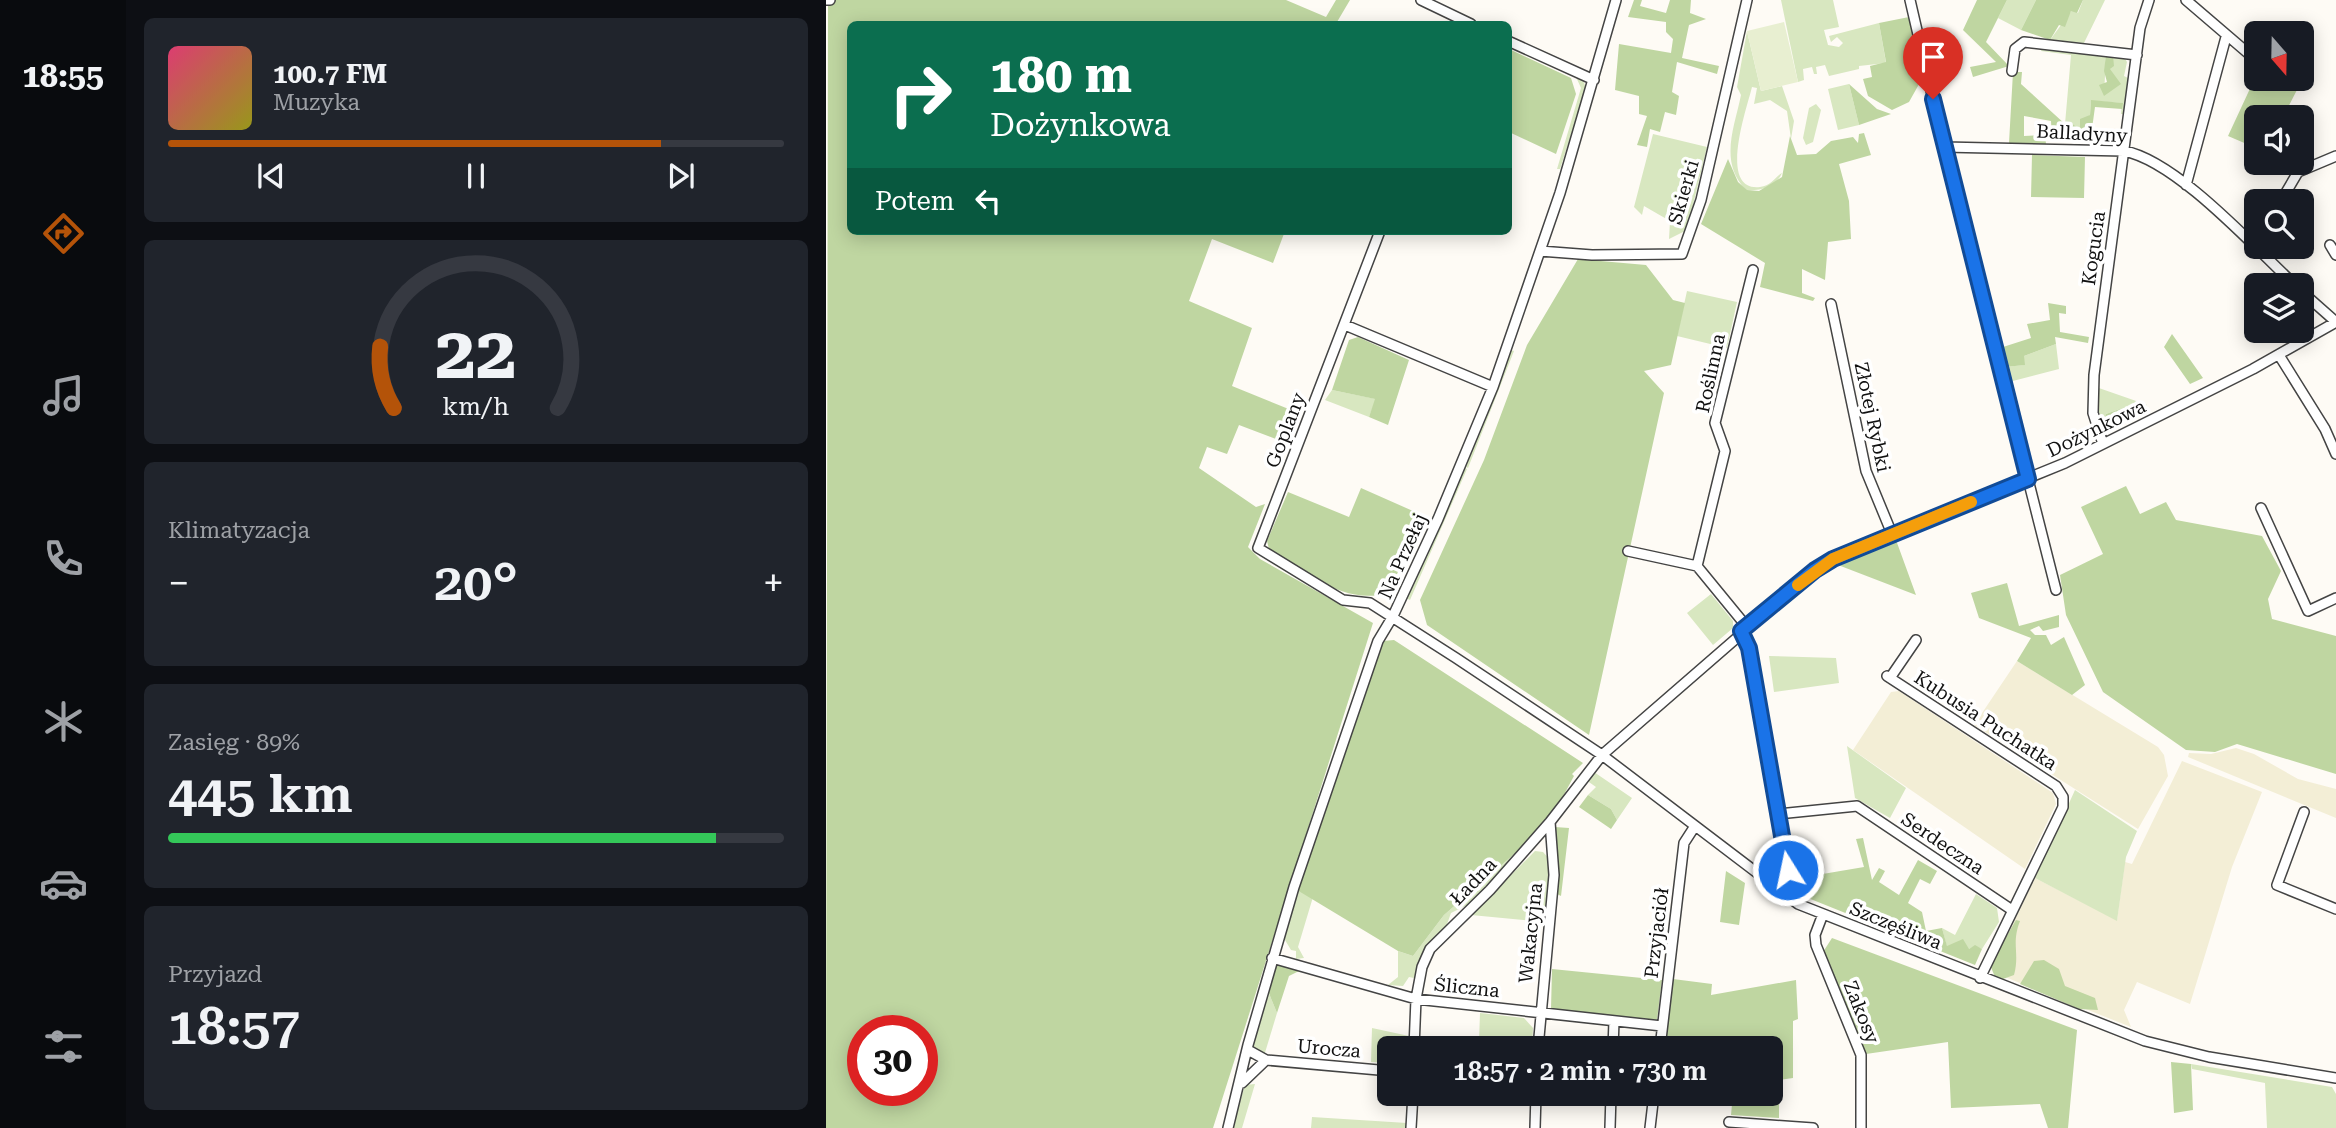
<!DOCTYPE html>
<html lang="pl">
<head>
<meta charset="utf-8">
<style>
	body { margin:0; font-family:"Roboto Serif",serif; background:#20242c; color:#f1f3f6; height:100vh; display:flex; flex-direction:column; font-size:26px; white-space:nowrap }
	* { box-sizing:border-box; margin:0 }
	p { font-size:23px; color:#9ea1a6 }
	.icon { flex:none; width:38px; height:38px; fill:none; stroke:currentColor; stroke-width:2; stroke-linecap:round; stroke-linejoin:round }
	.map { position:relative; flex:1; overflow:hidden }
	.panel { display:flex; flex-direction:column; gap:18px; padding:18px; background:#0d0f14; width:700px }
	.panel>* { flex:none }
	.guide { position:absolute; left:21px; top:21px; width:665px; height:214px; border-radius:10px; box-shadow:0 4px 18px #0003; background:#0b6e4f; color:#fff; overflow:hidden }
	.needle { width:46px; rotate:160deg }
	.buttons { position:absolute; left:1418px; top:21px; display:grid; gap:14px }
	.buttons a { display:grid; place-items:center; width:70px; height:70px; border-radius:10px; background:#171b24; box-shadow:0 4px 18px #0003; font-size:35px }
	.speed { position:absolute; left:21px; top:1015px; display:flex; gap:14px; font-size:35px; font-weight:700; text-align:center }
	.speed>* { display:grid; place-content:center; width:91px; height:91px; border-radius:50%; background:#171b24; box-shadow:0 4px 18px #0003; line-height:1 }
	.speed .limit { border:10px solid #d22; background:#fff; color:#111 }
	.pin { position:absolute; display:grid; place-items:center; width:60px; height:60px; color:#fff; margin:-72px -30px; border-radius:50% 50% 50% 0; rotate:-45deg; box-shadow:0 0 7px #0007 }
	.pin .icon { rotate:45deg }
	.me { position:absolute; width:77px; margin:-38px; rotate:350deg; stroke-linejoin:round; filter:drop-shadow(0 0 5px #0008) }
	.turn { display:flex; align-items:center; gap:24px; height:147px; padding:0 28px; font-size:32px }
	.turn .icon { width:91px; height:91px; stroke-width:2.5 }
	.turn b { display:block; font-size:49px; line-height:60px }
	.then { display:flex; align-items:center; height:66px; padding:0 28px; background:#0003; gap:14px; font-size:26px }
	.big { font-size:52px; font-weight:600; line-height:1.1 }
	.panel .card { flex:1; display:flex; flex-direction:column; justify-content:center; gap:10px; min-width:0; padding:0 24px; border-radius:10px; background:#20242c }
	.panel .dial { align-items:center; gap:0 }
	.dial svg { height:182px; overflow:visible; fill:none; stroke:#363941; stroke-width:7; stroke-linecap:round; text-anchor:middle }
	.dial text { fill:#f1f3f6; stroke:none }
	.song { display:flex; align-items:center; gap:21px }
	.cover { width:84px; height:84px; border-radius:10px; background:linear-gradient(135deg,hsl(340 70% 55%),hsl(60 70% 35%)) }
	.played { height:7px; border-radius:4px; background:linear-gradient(90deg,#b45309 80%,#363941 80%) }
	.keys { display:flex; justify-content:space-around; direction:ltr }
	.heat { display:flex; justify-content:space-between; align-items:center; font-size:38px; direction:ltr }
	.charge { height:10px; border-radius:5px; background:linear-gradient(90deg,#34c759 89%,#363941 0) }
	.trip { position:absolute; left:551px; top:1036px; width:406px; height:70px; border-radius:10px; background:#171b24; box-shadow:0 4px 18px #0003; font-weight:600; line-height:70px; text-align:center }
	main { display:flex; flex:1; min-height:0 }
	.menu { display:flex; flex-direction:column; width:126px; justify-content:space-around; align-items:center; background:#090b0e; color:#9ea1a6 }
	.menu .icon { width:49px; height:49px }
	.menu .selected { color:#b45309 }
	.menu b { font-size:32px; color:#f1f3f6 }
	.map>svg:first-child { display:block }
</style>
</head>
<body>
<main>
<nav class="menu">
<b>18:55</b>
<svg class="icon selected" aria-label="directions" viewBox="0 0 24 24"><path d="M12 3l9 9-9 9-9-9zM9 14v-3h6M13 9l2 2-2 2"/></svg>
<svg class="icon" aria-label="music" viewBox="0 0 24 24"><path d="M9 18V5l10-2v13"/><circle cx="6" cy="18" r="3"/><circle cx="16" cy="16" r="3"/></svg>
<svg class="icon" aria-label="phone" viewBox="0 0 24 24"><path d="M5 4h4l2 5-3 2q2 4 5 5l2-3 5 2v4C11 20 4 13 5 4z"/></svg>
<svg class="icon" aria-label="climate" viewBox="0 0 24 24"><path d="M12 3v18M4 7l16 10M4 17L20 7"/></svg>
<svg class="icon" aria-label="car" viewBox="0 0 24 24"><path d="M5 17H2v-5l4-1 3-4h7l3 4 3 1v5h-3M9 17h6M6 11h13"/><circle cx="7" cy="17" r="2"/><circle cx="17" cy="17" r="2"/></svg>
<svg class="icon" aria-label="filters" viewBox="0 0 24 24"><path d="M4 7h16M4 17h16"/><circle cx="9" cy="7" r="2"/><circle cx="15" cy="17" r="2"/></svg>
</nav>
<section class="panel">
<div class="card">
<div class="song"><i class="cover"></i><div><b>100.7 FM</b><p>Muzyka</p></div></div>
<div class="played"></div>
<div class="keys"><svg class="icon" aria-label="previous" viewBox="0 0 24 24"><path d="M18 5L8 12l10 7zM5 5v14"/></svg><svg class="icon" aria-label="pause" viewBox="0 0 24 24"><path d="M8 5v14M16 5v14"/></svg><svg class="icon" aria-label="next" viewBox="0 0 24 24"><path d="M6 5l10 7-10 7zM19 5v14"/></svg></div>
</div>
<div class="card dial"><svg viewBox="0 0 100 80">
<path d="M14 69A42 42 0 1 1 86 69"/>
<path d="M14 69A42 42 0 0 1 8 42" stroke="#b45309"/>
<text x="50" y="56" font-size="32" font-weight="700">22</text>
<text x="50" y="72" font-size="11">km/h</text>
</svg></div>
<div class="card"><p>Klimatyzacja</p>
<div class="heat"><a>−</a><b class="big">20°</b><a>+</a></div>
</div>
<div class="card"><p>Zasięg · 89%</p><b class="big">445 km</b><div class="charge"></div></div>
<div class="card"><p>Przyjazd</p><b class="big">18:57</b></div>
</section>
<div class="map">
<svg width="1510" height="1128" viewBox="0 0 1510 1128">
	<rect width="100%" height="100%" fill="#fefbf5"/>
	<path fill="#f3eed6" d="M1191,661l141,86 6,8 4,21 -30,53 -164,-104z
		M1073,691l154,102 3,11 -31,65 -172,-119 38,-58z
		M1410,748l18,6 44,25 38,10v29l-148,-61 1,-4 22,1z
		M1356,761l80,31 -30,75 -42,137 -53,-22 -13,28 7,17 -136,-54 -2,-8 42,-87 82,42 8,-58 7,2z"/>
	<path fill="#d8e7c0" d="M955,0h52l6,27 -15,3 4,15 11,2 4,-4 -6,-6 -6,5 -2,-6 50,-13 7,40 -27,3v3l-30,7 -4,-11 -9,2 1,7h-3l-2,-7 -9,2 1,11 -6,2z
		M1181,0h29l-15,30 -23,-12z
		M1257,0h22l-21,43 -34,-3 22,-30 6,3z
		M921,31l14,60 21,-5 12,35 -3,18 -4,-28 -17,-11 -16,4 3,-16 -5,-1c-5,21 -35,105 8,100 11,-1 15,-10 22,-14 -6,14 -21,18 -36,17 -27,-28 -12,-61 -5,-95l-4,-8z
		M1216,48l64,7 -2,41 9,-40 11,1 3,5 -3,14 4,2 -4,36h-3l1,-11 -31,-2 -1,14 -9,15 -16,-6 6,-69 -30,-4z
		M750,77l7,3 3,8 -26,81h-3l24,-81z
		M1023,84l10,41 -21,5 -10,-41z
		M990,104l5,6 -8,32 -7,3 -3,-7 6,-30z
		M827,134l54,13 -20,83 -18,9 1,-18 -26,-15 -2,9 -8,-8z
		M861,291l50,11 -10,46 -50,-12z
		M1230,344l3,25 -50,13 -4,-15 19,-2v-9z
		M685,350l3,1 -46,117 -2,-1z
		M1270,387l43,15 -33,12 -3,7 -6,-13z
		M506,390l44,9 -7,18 -44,-17z
		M639,468l2,1 -57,131 -4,-2z
		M885,594l22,27v7l-20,17 -26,-32z
		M943,656l67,2 3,25 -65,9z
		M1021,746l59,42 -16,30 -35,-20z
		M768,772l38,26 -15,22 -6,-11 -23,-14 8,-8 -10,-7z
		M1249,790l62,41 -11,26 -9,64 -82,-43z
		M701,843l-54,59 -22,11 -5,14 -21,21 -11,30 -5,-1 -6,9 -15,-1 10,-8v-26l15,5 31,-41z
		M709,851l8,1 9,10 -8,60 -73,-7z
		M471,890l16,7 -15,50 6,11 -8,1v-8l-5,-1 -9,-15z
		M1150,894l21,14 2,14 -17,27 -7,-3 -6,3 -22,-2 -5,-19 13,7z
		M442,991l9,22 -13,43 -11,-5 -1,-5z
		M654,1013l44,5 9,10 -1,17 -53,-3z
		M546,1028l37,8v12h-19l-1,15 -18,-1z
		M1365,1064l141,23 4,7v34h-69l-2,-45 -73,-14z
		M429,1084l-13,44h-10l13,-43z
		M486,1117l95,6 -1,5h-95z"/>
	<path fill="#bfd6a1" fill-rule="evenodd" d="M2,0h458l40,17 10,-17h14l-13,22 5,2h-492v207h435l-12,32 -61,-24 -23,62 63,27 -20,58 69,28 -12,30 -50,-19 -12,29 -20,-7 -8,21 57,39 9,-3 -17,43 12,12 113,64 -160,505h-387zM37,1031h59v59h-59z
		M808,0h8l-2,6 26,7 4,-13h21l-1,13 16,6 -17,6 -7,33 37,8 -2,8 -40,-12 -5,30 7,4 -3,19 -11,-3 -5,20 -10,-3 -3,18 -10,-2 10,-29 -8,-2v-18l-24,-6 4,-46 52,9 2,-14 -7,-7v-10l-38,-5z
		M1151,0h30l-21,42 23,24 -36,11 -3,-10 26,-5 -33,-32z
		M1210,0h47l-6,13 -6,-2 -6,16 -6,-2 -9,15 -29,-10z
		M1083,17l14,60 -14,25 -17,8 -24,-14 -5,-17 9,-2 -2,-11 16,-4 -7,-39z
		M683,49l62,29 5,16 -20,60 -47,-22z
		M1280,55l7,1 1,10 -4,3 11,15 -17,12 -5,-11 8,-3 -3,-11z
		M1187,72h9l-1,12 44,40 5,-2 10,8v-11l10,-4 1,-15 32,3 -1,6 -27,-2 -5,36 -38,-4 -1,-18 -27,-5v20l21,-1 1,9 -37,-1z
		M1442,79h21l10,7 -16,31h-27v31l-28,-12 26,-56 9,3z
		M1023,84l28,25 14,5 -32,11z
		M1038,133l7,22 -32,9 10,37 2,38 -23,3 -3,38 -23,-11v24l13,5 -2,3 -53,-14 5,-24 -64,-39 27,-65 10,23 9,8 12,1 23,-14 8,-41 7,19 19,-1 15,-13 22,-4 5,6 1,-9z
		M1206,155l53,2 -1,41 -53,-1z
		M752,259l68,6 27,35 12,3 -14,62 -27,6 20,22 -75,342 -162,-110 -7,-25 64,-140 43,-115z
		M1222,303l18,3v8l-7,-1 1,19 29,5 -1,6 -33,-6 1,7 -32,12 1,9 -20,2 -2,-20 28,-9 -4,-14 23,-4z
		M1346,334l31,44 -13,6 -26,-37z
		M532,337l51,23 -21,65 -19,-8 6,-18 -43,-9 17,-50z
		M1313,402l8,3 -37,18 -7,-2 3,-7z
		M1300,486l14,28 26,-12 10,18 86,16 19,35 -13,28 4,20 64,17v138l-99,-30 -22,8 -29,-2 -83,-58 -37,-77 -6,-40 43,-21 -22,-47z
		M535,488l61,27 -33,78c-46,13 -82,-21 -120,-44l-2,-8 21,-49 61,25z
		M1070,540l20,55 -78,-30 57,-25z
		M1181,583l12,43 40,-11v12l-16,4 -4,-5 -9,4 5,5h11l5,10 13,-8 21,48 -13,10 -55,-34 14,-23 -52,-20 -8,-25z
		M568,640l189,123 -11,11 2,2 -14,26 -33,41 -83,72 -31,41 -15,-5 -101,-61 86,-249z
		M762,795l23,14 6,11 -6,9 -32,-22z
		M729,827l14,1 -8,68 -4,-2z
		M1037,838l9,42 7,-12 6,3 -6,11 20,13 19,-35 19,11 -7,13 -10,-5 -12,24 14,9 4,19 16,-3 5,18 16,-7 6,10 6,-4 7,4 -7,16 -172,-69 -4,-18 65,-11 -8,-28z
		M900,871l19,12 -6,42 -19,-3z
		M1190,920l4,1c-9,23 0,32 -6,54l-11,4 -8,-2 -5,-12z
		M1006,938l245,92 -9,98h-20l-8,-24 -89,4 -3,-66 -82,12 -43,-102z
		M1218,960l15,9 6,17 30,12 3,12 -19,-1 -59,-25 14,-23z
		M453,963l20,8 -10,5 -12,37 -9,-22 6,-26z
		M726,969l110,11 -5,40 -106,-11z
		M847,979l39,5 -1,11 85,-15 2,39 -5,2v57l-14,2v38l-48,-3 2,-21h38v-46h-107z
		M1345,1062l20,2 2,46 -19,3z"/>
	<path fill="#e8efd1" d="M958,22l14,60 -37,9 -14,-60z"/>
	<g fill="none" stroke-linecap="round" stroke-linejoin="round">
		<g stroke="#444" stroke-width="12">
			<path id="street" d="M0,0h4
				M595,0l50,24
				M1084,0l34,147 112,443
				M1360,0l70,60
				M682,41l86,39
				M1186,71l3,-22 9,-7 113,13
				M1118,147l180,4c53,10 130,96 171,134
				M1360,185l40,-148
				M1455,201l17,-29 38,-16
				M554,231l-122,317 85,52 27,3 86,55 146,97 196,149 347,137 64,16 127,21
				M1504,245l6,10
				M714,251l52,4 90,-1 19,-54 46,-200
				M1475,291l35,31
				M1005,304l35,167 26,63
				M519,325l148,62
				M1453,355l46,74 11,25
				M1277,444l-10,-31 1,-38 46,-347 9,-28
				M1435,508l47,103 28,-13
				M802,551l69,15 50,61
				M871,566l28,-115 -10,-28 38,-153
				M915,631l8,17 39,219v14l-7,10
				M1061,676l169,110 7,11v10l-83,171
				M1064,678l26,-38
				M1478,812l-27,73 59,24
				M952,814l79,-8 155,104
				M997,914l-8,21 1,10 45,110v73
				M446,958l144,41 246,27
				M588,1048l2,-49 6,-32 8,-18 60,-59 60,-68 52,-67 213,-185 44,-23 206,-84 188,-94 83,-47
				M712,1048l16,-173 -4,-53
				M787,1048l1,-27
				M834,1048l24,-205 11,-17
				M422,1050l18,10 124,11
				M416,1083l24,-23
				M903,1122l84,6
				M402,1128l20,-83 46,-158 84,-246 15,-25 45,-97 55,-132 67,-194 56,-193
				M585,1128l2,-34
				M709,1128l1,-34
				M784,1128l1,-34
				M824,1128l4,-34"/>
		</g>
		<use href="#street" stroke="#fff" stroke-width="9"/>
	</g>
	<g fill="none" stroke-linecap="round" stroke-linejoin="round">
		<g stroke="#114b97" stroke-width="18">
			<path id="route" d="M962,870l-39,-222 -8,-17 74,-61 18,-11 195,-80 -95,-380"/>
		</g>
		<use href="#route" stroke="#1a73e8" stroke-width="12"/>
		<path stroke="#f59e0b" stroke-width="12" d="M972,585l35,-26 138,-57"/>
	</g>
	<g text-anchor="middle" stroke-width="7" stroke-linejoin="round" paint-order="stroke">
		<g font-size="19" fill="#111" stroke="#fff">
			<text transform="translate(1256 133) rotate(3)" y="7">Balladyny</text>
			<text transform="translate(857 192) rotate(-74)" y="7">Skierki</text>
			<text transform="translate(1267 248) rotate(-82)" y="7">Kogucia</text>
			<text transform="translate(884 373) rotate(-78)" y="7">Roślinna</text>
			<text transform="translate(1047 417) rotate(78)" y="7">Złotej Rybki</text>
			<text transform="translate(1270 428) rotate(-26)" y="7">Dożynkowa</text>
			<text transform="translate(459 430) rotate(-69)" y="7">Goplany</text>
			<text transform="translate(576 556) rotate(-66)" y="7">Na Przełaj</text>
			<text transform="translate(1160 720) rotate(33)" y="7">Kubusia Puchatka</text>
			<text transform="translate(1117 843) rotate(34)" y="7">Serdeczna</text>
			<text transform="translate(647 881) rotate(-46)" y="7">Ładna</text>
			<text transform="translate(1070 925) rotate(22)" y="7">Szczęśliwa</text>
			<text transform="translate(704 933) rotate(-84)" y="7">Wakacyjna</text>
			<text transform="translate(830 933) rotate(-83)" y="7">Przyjaciół</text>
			<text transform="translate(641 987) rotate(6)" y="7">Śliczna</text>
			<text transform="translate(1036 1012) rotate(68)" y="7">Zakosy</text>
			<text transform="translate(503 1048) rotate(5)" y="7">Urocza</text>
		</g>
	</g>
</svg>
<div class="buttons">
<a><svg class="needle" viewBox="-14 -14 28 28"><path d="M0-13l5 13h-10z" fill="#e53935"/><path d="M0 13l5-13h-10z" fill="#9ea1a6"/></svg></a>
<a><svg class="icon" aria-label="sound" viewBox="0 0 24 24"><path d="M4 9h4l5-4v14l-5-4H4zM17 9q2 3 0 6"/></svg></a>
<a><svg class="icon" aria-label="search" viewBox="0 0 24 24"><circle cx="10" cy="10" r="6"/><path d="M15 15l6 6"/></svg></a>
<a><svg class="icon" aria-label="layers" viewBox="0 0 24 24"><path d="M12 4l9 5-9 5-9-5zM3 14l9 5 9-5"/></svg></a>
</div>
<div class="speed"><div class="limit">30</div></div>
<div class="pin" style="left:1107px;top:99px;background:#d93025"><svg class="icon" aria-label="arrive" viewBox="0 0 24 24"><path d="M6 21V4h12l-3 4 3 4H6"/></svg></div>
<svg class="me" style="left:962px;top:870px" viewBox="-20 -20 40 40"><circle r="17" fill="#1a73e8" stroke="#fff" stroke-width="3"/><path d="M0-11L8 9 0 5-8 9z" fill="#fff"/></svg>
<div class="trip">18:57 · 2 min · 730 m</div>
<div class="guide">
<div class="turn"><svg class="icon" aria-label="right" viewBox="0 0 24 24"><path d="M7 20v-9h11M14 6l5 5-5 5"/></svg><div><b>180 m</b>Dożynkowa</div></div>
<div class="then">Potem<svg class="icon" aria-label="left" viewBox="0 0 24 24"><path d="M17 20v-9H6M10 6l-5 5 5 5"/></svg></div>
</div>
</div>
</main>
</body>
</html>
